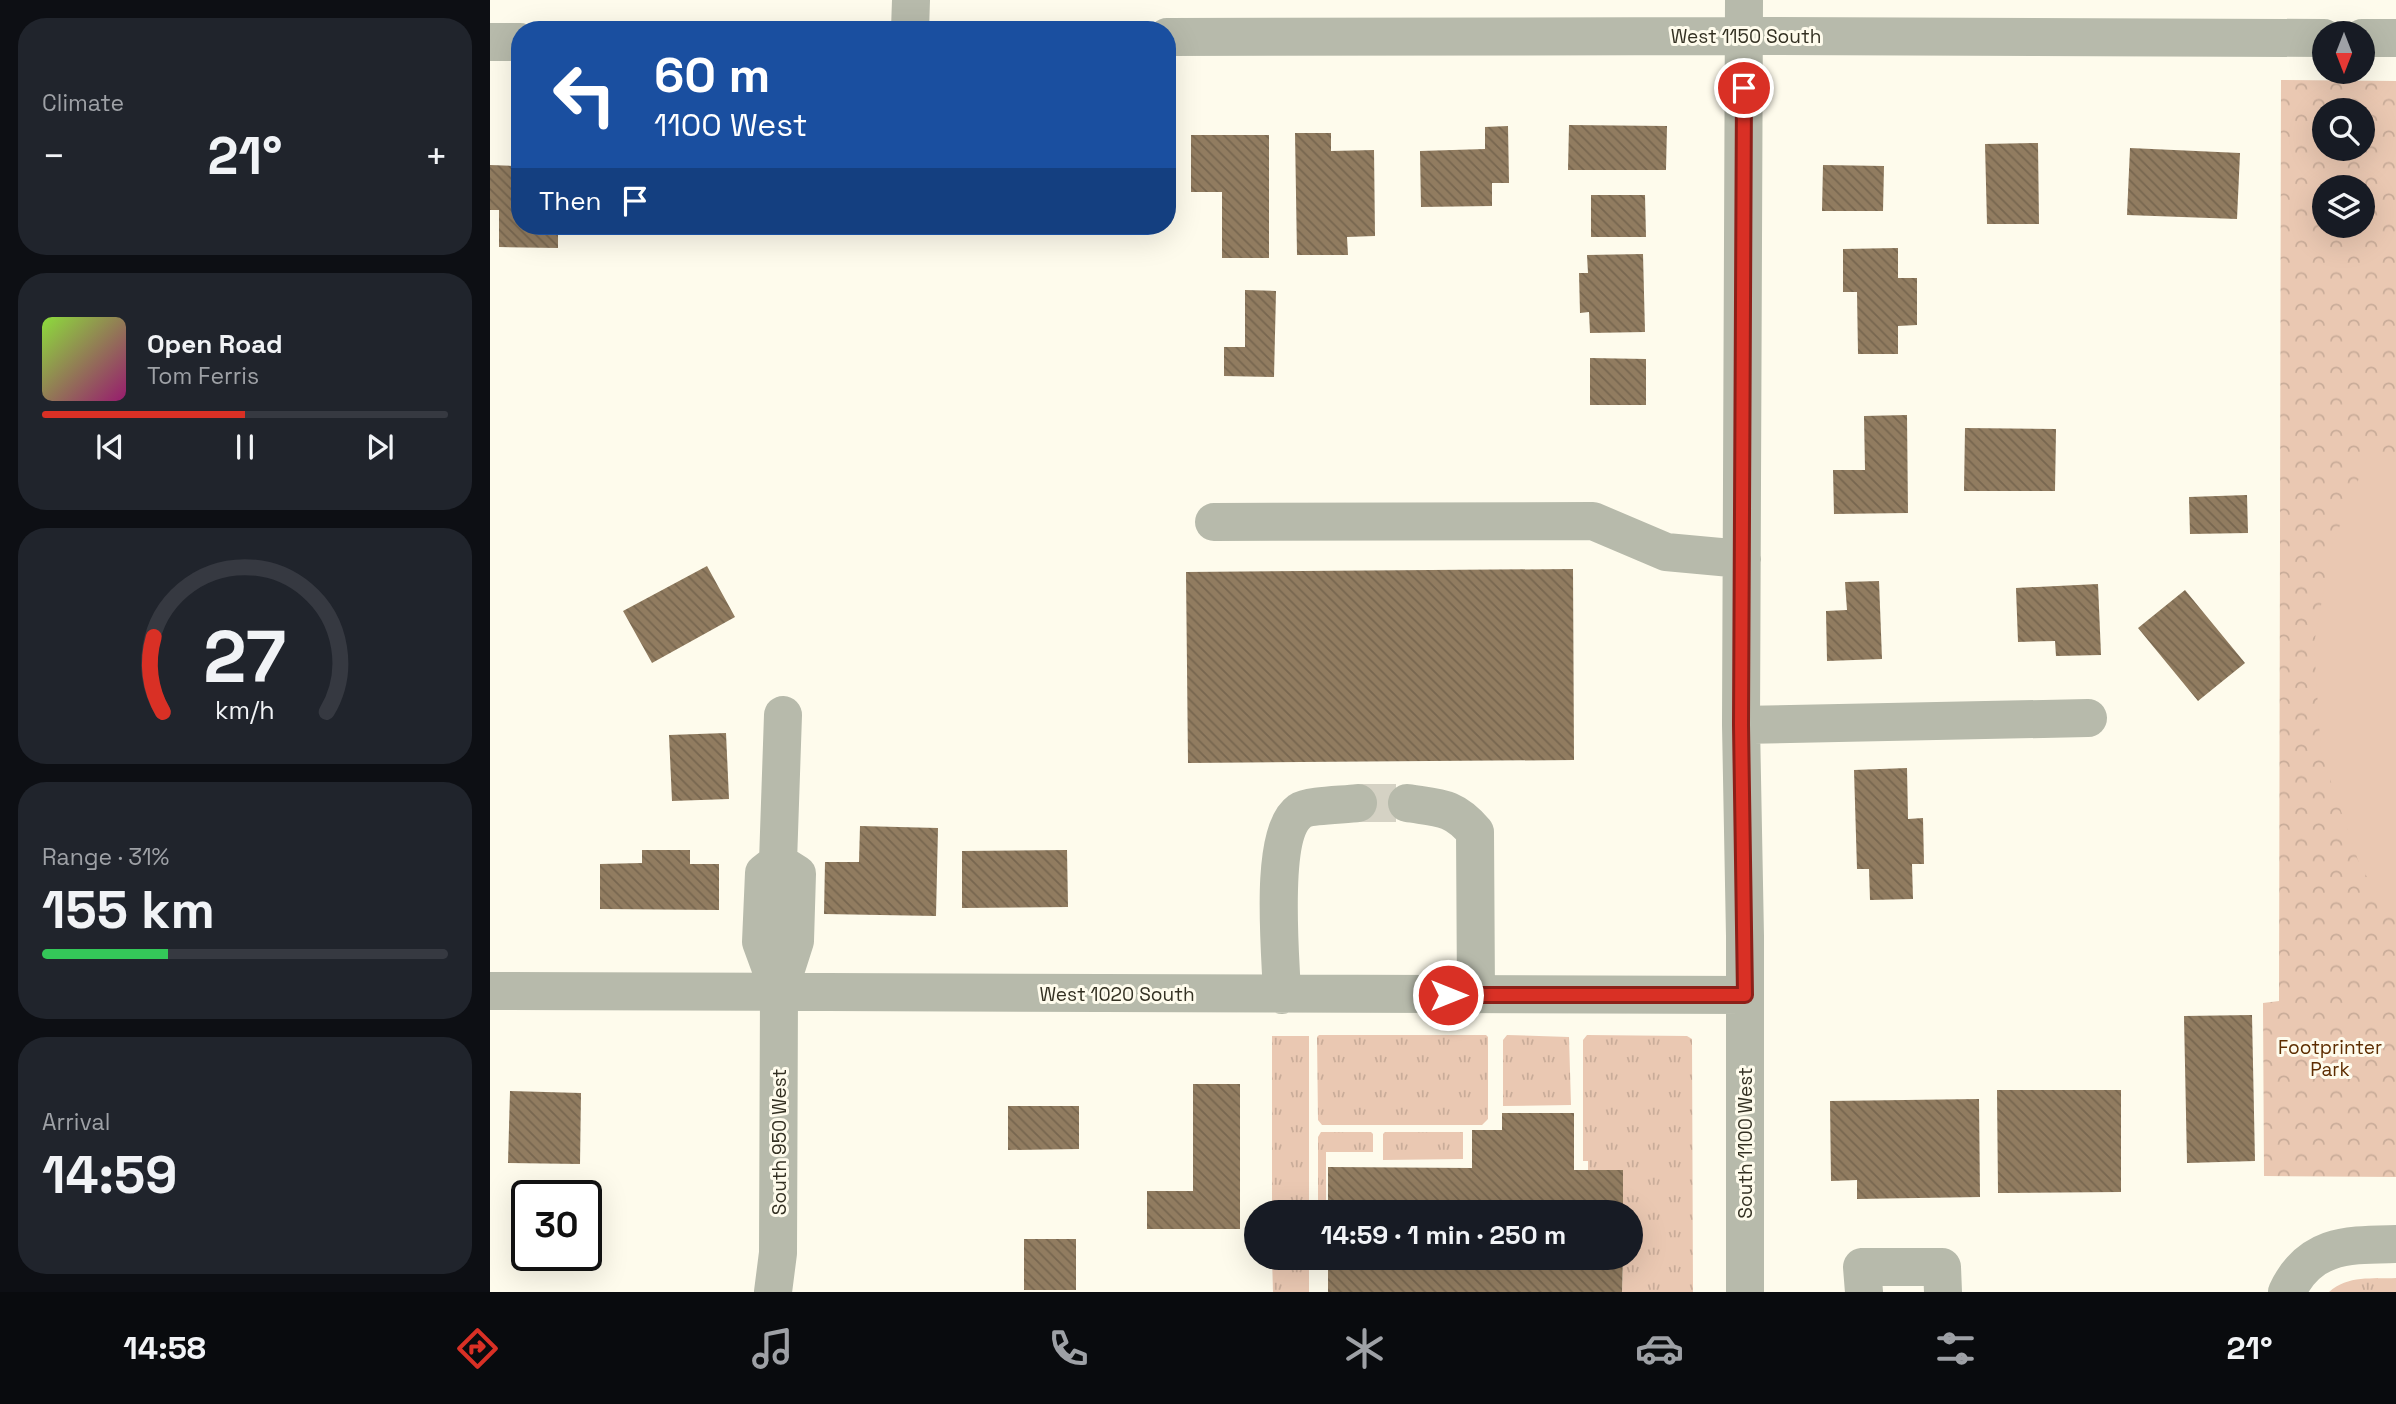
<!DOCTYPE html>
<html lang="en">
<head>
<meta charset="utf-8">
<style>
	body { margin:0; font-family:"Space Grotesk",sans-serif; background:#20242c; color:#f1f3f6; height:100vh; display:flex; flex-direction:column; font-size:26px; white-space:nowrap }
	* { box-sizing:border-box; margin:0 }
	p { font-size:23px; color:#9ea1a6 }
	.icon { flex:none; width:38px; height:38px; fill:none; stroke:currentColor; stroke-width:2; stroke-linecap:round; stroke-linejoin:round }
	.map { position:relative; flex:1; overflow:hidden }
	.details { display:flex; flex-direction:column; gap:18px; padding:18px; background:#0d0f14; width:490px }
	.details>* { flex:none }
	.guide { position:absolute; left:21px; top:21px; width:665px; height:214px; border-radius:28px; box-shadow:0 7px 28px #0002; background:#1a4fa0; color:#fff; overflow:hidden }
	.needle { width:46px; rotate:180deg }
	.controls { position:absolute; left:1822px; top:21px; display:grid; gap:14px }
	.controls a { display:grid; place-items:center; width:63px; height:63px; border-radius:50%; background:#171b24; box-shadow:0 7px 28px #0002; font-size:35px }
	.speed { position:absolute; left:21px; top:1180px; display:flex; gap:14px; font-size:35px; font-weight:700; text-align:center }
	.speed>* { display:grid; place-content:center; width:91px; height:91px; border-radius:50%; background:#171b24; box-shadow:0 7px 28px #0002; line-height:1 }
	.speed .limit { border:4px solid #111; border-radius:10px; background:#fff; color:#111 }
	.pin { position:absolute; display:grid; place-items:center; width:60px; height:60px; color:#fff; margin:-30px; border:4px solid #fff; border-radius:50%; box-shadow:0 2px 7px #0007 }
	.me { position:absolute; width:77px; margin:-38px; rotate:90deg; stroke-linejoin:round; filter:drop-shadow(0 0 5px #0008) }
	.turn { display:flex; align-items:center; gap:24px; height:147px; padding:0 28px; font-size:32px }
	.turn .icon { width:91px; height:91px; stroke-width:2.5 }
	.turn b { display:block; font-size:49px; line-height:60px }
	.then { display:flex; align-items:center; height:66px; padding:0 28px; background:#0003; gap:14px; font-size:26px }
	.big { font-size:52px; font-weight:700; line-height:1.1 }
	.details .card { flex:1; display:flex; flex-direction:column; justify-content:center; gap:10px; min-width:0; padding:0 24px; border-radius:28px; background:#20242c }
	.details .dial { align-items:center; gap:0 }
	.dial svg { height:182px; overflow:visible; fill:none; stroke:#363941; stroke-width:7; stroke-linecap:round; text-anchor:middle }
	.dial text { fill:#f1f3f6; stroke:none }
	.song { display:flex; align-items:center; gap:21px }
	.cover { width:84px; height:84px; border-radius:10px; background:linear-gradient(135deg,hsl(90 70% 55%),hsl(320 70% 35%)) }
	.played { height:7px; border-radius:4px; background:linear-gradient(90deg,#d93025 50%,#363941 50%) }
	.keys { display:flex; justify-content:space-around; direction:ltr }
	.heat { display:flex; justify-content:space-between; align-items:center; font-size:38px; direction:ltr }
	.charge { height:10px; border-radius:5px; background:linear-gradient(90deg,#34c759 31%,#363941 0) }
	.trip { position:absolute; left:754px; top:1200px; width:399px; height:70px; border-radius:35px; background:#171b24; box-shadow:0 7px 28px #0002; font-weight:700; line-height:70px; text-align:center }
	.menu { display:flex; height:112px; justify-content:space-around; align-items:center; background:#090b0e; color:#9ea1a6 }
	.menu .icon { width:49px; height:49px }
	.menu .active { color:#d93025 }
	.menu b { font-size:32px; color:#f1f3f6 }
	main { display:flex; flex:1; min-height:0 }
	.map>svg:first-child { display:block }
</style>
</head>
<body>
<main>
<section class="details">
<div class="card"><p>Climate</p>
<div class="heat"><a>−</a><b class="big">21°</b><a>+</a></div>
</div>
<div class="card">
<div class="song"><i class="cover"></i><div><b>Open Road</b><p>Tom Ferris</p></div></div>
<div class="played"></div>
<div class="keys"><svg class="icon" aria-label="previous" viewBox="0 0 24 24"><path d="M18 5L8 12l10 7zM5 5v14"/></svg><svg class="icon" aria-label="pause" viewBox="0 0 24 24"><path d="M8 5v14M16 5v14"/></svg><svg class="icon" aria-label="next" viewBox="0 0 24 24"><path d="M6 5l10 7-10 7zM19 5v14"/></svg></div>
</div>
<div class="card dial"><svg viewBox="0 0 100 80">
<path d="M14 69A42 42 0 1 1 86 69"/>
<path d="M14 69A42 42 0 0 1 10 36" stroke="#d93025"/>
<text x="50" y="56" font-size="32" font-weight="700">27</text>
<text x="50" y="72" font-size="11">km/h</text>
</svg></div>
<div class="card"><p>Range · 31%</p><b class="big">155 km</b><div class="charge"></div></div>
<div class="card"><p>Arrival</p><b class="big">14:59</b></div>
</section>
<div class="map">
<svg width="1906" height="1292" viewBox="0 0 1906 1292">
	<defs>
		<pattern id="grass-tufts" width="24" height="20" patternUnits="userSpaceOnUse" patternTransform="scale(1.75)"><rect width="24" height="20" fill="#eac8b2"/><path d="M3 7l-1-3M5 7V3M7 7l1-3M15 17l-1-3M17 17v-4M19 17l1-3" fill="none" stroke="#c9ac99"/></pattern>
		<pattern id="park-crowns" width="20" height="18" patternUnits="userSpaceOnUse" patternTransform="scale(1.75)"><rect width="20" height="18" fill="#eac8b2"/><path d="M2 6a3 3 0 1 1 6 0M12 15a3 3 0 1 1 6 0" fill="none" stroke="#c9ac99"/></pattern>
		<pattern id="building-back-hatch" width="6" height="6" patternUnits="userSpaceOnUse" patternTransform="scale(1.75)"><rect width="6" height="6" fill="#917c60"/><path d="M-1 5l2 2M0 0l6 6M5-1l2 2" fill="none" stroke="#77664f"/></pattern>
	</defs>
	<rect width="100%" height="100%" fill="#fefbec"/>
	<path fill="url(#grass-tufts)" d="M829,1035h167l2,2v82l-6,6h-160l-4,-5 -1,-83z
		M1017,1035l62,2 2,68 -68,1v-66z
		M1097,1035l100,1 5,3 1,253h-71l1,-34h8v-45h-8v-43h-35v-9h-5v-121z
		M782,1036h37v177h-37z
		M831,1132h50l2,2v18h-47v61h-8v-76z
		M895,1132h78v27l-80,1v-26z
		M782,1258h37v34h-36z
		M1906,1278v14h-67c19,-17 43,-13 67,-14z"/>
	<path fill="url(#park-crowns)" fill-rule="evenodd" d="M1791,80l115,1v1096l-132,-1 -1,-173 16,-2zM1834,110h38v39h-38zM1834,187h38v39h-38z"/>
	<path fill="#eac8b2" d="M1878,456l28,14v452l-36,-56 -39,-113 -7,-109 18,-99z"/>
	<path fill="url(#building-back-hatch)" d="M1079,125l98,1 -1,44h-98z
		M1018,126l1,57h-17v23l-71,1 -1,-56 65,-2v-22z
		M27,127h3v99h38v22l-59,-1v-37h-9v-45l27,1z
		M805,133h36v18l43,-1 1,86 -28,1 1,18h-51z
		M701,135h78v123h-47v-66h-31z
		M1548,143l1,81h-52l-2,-80z
		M1640,148l110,5 -3,66 -110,-4z
		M1333,165l61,1 -1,45h-61z
		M1101,195h54l1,42h-55z
		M1408,248v30h19v47l-19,1v28h-40l-1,-62h-14v-43z
		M1153,254l2,78 -55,1 -1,-21 -9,1 -1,-40h9l-1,-18z
		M755,290l31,1 -2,86 -50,-1v-29h21z
		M1100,358l56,1v46h-56z
		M1417,415l1,98 -74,1 -1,-44h32l-1,-54z
		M1475,428l91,1 -1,62h-91z
		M1757,495l1,38 -58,1 -1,-37z
		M217,566l28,51 -83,46 -29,-52z
		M1083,569l1,191 -386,3 -2,-191z
		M1389,581l3,78 -55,2 -1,-50 21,-1 -2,-28z
		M1608,584l3,71 -45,1 -1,-15 -37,1 -2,-54z
		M1695,590l60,73 -47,38 -60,-73z
		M236,733l3,66 -57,2 -3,-66z
		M1417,768l1,51 15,-1 1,46h-12l1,35 -43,1 -1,-31h-12l-3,-99z
		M370,826l78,2 -2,88 -112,-2 1,-52h34z
		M152,850h48v14h29v46l-119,-1v-45l42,-1z
		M577,850l1,57 -106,1v-57z
		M1762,1015l3,146 -68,2 -3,-147z
		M703,1084h47v145h-93v-38h46z
		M1507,1090h124v102l-123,1z
		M20,1091l71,2 -1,71 -72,-1z
		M1489,1099l1,98 -123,2v-19l-26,1 -1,-80z
		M518,1106h71v43l-71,1z
		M1012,1113h72v57h49v43h-295v-46l144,1v-38h30z
		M534,1239h52v51h-52z
		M838,1258h295l-1,34h-294z"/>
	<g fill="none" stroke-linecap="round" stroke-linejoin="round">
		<path stroke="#d5d2c4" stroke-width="38" stroke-dasharray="38 19" stroke-linecap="butt" d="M868,803h49"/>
		<path stroke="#b7baab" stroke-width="38" d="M1254,0l-3,725 4,211v356
			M420,30l1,-30
			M677,37l578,-1 579,2
			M1872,38h34
			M0,42h30
			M724,522l379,-1 73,31 76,7
			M1251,725l347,-7
			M917,803c32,5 46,3 68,29l1,163
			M288,862l19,12 -2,67 -16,50 -18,-49 3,-69z
			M288,862l5,-147
			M0,991l1255,4
			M792,995c-1,-39 -14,-161 18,-184 9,-6 45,-6 58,-8
			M283,1292l5,-39 1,-262
			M1374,1292l-2,-25h80l1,25
			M1797,1292c23,-49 62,-47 109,-48"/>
	</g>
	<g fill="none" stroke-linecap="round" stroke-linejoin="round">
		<g stroke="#8d1f18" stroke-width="18">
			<path id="route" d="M958,995h297l-4,-270 3,-637"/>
		</g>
		<use href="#route" stroke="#d93025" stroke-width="12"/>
	</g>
	<g text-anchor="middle" stroke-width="6" stroke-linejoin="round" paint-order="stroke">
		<g font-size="19" fill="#333022" stroke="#fefbec">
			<text x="1256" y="43">West 1150 South</text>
			<text x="627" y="1001">West 1020 South</text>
			<text transform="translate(289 1142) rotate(-90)" y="7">South 950 West</text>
			<text transform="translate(1255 1143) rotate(-90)" y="7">South 1100 West</text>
		</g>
		<g font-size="19" fill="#5d2d01" stroke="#fefbec">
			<text x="1840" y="1054">Footprinter<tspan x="1840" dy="22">Park</tspan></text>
		</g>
	</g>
</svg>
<div class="controls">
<a><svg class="needle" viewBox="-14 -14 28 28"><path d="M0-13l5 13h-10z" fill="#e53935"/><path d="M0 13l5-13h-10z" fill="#9ea1a6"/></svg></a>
<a><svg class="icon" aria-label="search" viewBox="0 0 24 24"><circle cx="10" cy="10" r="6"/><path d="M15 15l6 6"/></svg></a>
<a><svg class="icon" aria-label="layers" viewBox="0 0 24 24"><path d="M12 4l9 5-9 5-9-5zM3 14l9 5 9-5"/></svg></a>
</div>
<div class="speed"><div class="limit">30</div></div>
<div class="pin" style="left:1254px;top:88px;background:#d93025"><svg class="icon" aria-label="arrive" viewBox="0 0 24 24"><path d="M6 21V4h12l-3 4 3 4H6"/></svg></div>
<svg class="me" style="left:958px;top:995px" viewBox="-20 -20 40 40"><circle r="17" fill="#d93025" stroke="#fff" stroke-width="3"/><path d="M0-11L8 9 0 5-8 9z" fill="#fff"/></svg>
<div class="trip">14:59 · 1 min · 250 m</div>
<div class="guide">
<div class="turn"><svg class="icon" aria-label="left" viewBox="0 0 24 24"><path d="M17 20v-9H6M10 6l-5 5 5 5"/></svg><div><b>60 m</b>1100 West</div></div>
<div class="then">Then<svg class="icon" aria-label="arrive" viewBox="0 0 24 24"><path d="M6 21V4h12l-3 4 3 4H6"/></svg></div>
</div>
</div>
</main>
<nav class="menu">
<b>14:58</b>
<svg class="icon active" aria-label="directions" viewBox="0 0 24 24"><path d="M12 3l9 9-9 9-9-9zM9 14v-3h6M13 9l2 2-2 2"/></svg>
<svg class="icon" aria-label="music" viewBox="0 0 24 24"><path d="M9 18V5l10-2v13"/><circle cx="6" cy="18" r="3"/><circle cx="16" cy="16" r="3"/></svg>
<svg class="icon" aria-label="phone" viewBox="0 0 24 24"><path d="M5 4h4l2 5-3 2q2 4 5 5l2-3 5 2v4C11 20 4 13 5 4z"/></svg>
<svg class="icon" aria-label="climate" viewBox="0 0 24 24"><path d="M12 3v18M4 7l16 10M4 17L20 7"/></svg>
<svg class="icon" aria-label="car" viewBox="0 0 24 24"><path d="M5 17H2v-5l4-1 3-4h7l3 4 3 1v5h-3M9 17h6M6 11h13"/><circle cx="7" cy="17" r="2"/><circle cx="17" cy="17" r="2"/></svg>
<svg class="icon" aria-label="filters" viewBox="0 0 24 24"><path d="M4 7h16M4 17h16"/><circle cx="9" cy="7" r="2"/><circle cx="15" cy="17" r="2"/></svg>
<b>21°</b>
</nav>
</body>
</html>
